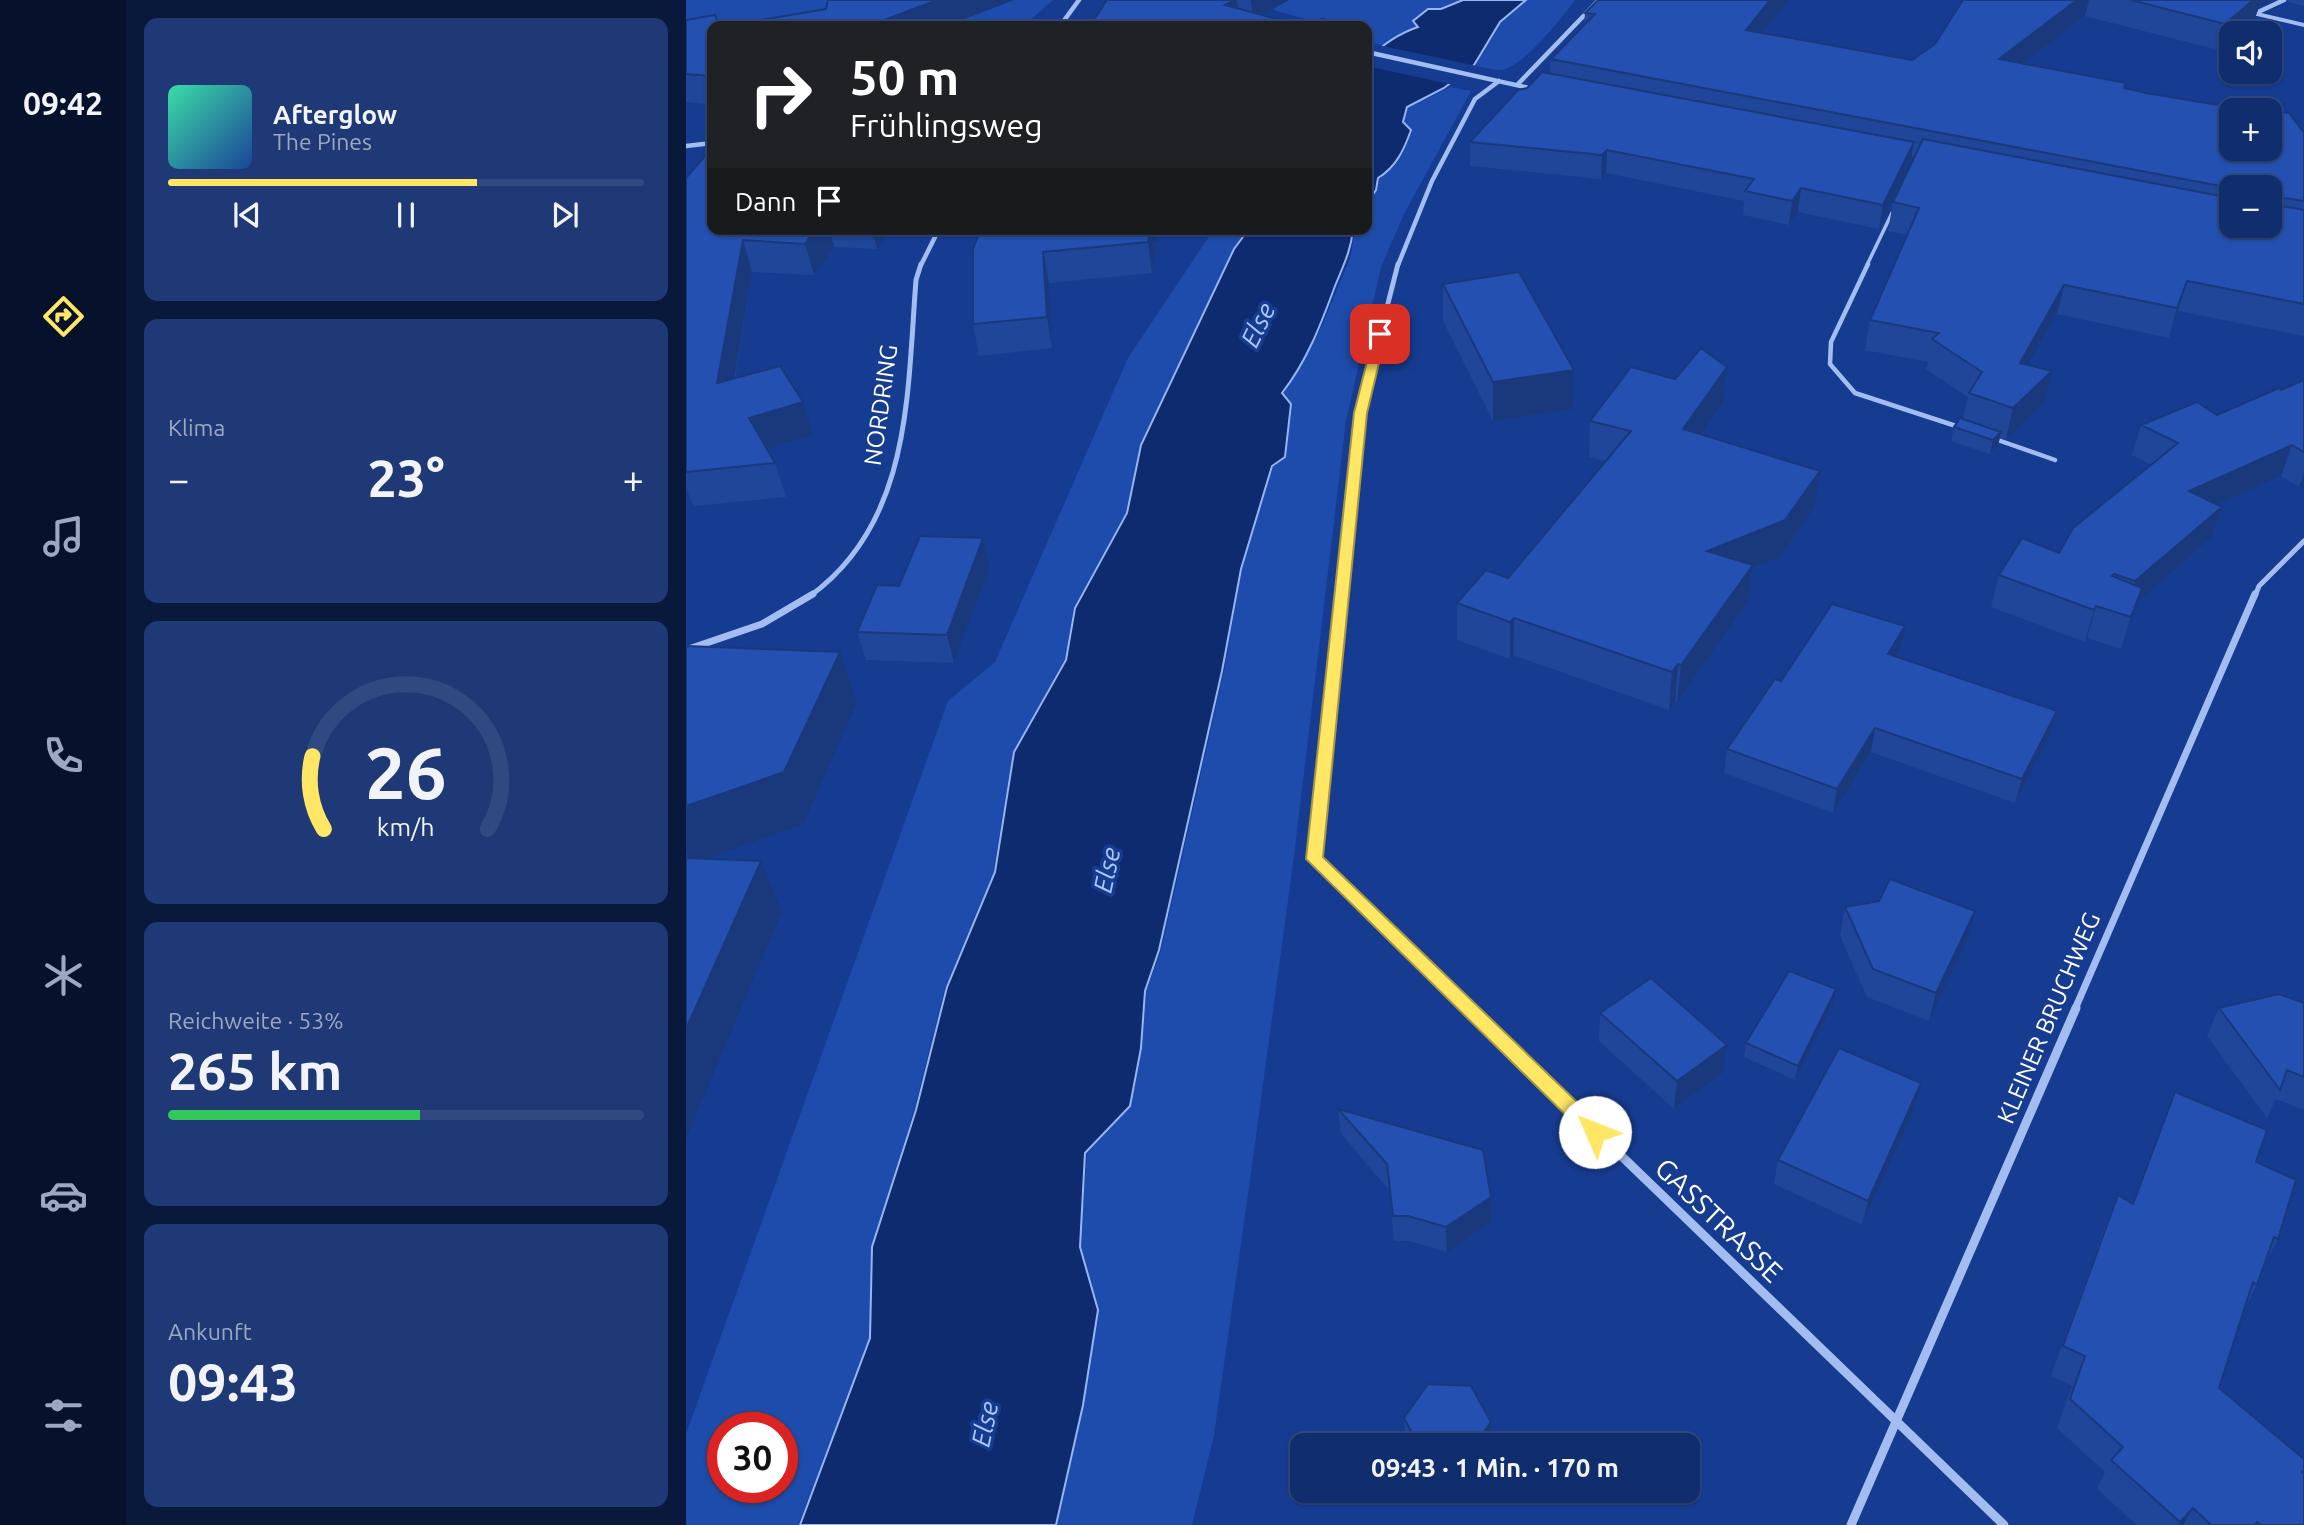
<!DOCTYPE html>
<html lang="de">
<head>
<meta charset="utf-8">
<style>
	body { margin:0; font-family:Ubuntu,sans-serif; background:#1e3976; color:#f1f3f6; height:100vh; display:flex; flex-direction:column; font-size:26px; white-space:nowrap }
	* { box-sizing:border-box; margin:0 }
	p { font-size:23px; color:#9ca8c2 }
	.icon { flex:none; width:38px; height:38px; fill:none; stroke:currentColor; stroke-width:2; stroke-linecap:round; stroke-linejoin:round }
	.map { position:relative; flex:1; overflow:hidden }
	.side { display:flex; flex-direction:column; gap:18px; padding:18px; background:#09193c; width:560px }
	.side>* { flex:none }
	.guide { position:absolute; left:21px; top:21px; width:665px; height:214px; border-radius:14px; box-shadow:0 2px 5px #0004,0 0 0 2px #304981; background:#202124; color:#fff; overflow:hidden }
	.buttons { position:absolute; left:1533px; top:21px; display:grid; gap:14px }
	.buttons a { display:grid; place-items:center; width:63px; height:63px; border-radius:14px; background:#102d6e; box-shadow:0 2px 5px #0004,0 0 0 2px #304981; font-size:35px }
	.speed { position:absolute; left:21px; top:1412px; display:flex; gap:14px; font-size:35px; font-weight:700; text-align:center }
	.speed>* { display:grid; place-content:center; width:91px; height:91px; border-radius:50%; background:#102d6e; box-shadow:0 2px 5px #0004,0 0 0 2px #304981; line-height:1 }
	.speed .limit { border:10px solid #d22; background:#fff; color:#111 }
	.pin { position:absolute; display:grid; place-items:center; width:60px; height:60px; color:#fff; margin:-30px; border-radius:14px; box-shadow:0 4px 10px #0006 }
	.me { position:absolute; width:77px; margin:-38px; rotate:314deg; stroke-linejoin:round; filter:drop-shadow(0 0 5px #0008) }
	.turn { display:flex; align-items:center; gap:24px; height:147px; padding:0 28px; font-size:32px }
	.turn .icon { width:91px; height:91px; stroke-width:2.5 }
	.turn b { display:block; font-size:49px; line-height:60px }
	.then { display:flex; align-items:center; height:66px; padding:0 28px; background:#0003; gap:14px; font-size:26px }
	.big { font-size:52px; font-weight:600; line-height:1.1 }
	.side .widget { flex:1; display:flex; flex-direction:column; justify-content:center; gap:10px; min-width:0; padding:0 24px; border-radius:14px; background:#1e3976 }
	.side .dial { align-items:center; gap:0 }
	.dial svg { height:182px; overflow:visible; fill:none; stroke:#304981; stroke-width:7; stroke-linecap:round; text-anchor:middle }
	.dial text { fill:#f1f3f6; stroke:none }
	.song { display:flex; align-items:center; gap:21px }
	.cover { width:84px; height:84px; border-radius:10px; background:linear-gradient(135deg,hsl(160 70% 55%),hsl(220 70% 35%)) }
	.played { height:7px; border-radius:4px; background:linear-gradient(90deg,#ffe664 65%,#304981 65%) }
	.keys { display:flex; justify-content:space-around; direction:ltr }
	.heat { display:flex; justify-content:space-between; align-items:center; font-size:38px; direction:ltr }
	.charge { height:10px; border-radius:5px; background:linear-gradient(90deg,#34c759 53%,#304981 0) }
	.trip { position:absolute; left:604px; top:1433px; width:410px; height:70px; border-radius:14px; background:#102d6e; box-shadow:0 2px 5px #0004,0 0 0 2px #304981; font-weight:600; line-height:70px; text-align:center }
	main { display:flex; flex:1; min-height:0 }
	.tabs { display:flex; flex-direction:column; width:126px; justify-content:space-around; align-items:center; background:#06122c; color:#9ca8c2 }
	.tabs .icon { width:49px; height:49px }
	.tabs .active { color:#ffe664 }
	.tabs b { font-size:32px; color:#f1f3f6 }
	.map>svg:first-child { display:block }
</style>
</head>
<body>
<main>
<nav class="tabs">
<b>09:42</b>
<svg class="icon active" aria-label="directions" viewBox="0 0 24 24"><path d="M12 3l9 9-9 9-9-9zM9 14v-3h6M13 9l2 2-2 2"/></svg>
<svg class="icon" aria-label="music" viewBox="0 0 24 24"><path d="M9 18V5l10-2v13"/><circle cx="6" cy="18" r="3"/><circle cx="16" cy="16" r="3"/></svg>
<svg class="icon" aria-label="phone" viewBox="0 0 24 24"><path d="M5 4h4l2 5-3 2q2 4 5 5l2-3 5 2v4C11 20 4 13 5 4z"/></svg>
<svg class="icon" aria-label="climate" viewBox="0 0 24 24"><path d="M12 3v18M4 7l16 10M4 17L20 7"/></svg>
<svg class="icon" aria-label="car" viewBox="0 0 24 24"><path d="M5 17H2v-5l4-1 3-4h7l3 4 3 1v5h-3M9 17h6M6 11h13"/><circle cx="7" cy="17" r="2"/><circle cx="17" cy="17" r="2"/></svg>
<svg class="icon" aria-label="filters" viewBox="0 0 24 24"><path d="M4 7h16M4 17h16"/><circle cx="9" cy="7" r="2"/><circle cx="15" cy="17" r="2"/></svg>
</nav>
<section class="side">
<div class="widget">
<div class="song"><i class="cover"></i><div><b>Afterglow</b><p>The Pines</p></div></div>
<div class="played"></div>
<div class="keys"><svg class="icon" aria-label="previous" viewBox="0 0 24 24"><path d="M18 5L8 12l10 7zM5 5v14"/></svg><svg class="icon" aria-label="pause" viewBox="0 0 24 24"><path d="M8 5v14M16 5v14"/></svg><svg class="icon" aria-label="next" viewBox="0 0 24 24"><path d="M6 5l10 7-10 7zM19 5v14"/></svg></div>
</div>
<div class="widget"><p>Klima</p>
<div class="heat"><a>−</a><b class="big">23°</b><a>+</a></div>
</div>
<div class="widget dial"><svg viewBox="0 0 100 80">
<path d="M14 69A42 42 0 1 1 86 69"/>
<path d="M14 69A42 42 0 0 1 9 37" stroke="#ffe664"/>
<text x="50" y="56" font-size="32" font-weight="700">26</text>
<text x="50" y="72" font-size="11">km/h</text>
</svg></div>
<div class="widget"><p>Reichweite · 53%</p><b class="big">265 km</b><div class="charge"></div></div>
<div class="widget"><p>Ankunft</p><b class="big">09:43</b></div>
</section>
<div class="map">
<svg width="1618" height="1525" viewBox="0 0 1618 1525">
	<rect width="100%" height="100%" fill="#163c92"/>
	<path fill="#1e4cac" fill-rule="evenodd" d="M0,0h367l-27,24 -6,2h-219l9,-13 -124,18z
		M534,0h243l-22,9h-14l-8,18 -15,5 -22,13 -15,-3v-16h-22l-23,-9 -7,5 -68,-20z
		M840,0h49c-12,17 -53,68 -74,70 -9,0 -19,-3 -27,-5l27,-43z
		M765,87l20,4 -67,123 -23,53 -35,154 -52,435 -45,331 -35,248 -22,90h-135l26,-120 15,-95 -18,-63 7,-94 44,-47 11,-57 4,-58 15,-40 63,-280 18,-103 30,-101 14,-10 6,-53 -9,-10 39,-68 29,-70 4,-27h12v-25l10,-14 2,-11c18,-12 27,-28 33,-49l-8,-8 4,-15z
		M528,229h34l-15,20 -93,197 -14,66 -52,95 -9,52 -52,93 -20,121 -48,115 -31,122 -42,137 -2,91 -72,187h-112v-91l262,-733 47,-39 133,-304zM37,1428h59v60h-59z"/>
	<path fill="#0e2b6f" stroke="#96b6f3" stroke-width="2" d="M777,0h63l-26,22 -26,43 -30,23 -37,19 -4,15 8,8c-7,20 -15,37 -33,48l-2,12 -9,13v-143c15,-15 30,-26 51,-33l-5,-6 15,-12h13z
		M563,229h104c-2,22 -10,37 -18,57 -14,38 -28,75 -53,107l9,11 -6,53 -13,9 -31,103 -19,102 -63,279 -14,41 -4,57 -11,58 -45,47 -5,94 18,63 -15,95 -27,120h-256l70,-187 2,-91 44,-137 31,-123 48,-115 19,-120 52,-92 9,-52 52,-95 14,-68 93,-196z"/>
	<path fill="#163c92" d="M692,45l99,21 -23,19 -87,-19v-11z"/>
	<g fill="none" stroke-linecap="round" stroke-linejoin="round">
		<path stroke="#a4bdf1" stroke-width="3.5" d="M1181,265l25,-52"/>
		<path stroke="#a4bdf1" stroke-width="4.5" d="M1182,264l-37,78 -1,22 25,29 104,34
			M1309,439l60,21"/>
		<path stroke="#a4bdf1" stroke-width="4.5" d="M1570,13l28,-13
			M374,26l19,-26
			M681,52l167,37
			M831,85l82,-85
			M0,146l26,-3
			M235,265l18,-36
			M712,265l34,-84 43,-82 24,-18"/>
		<path stroke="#a4bdf1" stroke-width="5" d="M124,596c102,-74 97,-202 106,-316l5,-16
			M655,596l19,-183 38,-149
			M1569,596l4,-10 45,-45"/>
		<path stroke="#a4bdf1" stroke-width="7" d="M655,594l-27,265 156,150
			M0,650l76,-26 51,-30
			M1389,1009l180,-415"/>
		<path stroke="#a4bdf1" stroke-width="9" d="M782,1008l536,517
			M1165,1525l225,-517"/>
		<path fill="#a4bdf1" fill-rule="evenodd" d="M1554,8l64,15v4l-64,-15z"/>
	</g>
	<path fill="#1f4698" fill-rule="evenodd" d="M421,0h182l-28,15z
		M1103,0l-27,33 150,27 23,-16 28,-44h311l-15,7 -4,11 -18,15h-6v6l-13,11 -133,-34 -61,47 102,20 -1,5 179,45v203l-126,-25 -9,27 -112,-24 -28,51 16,37 -39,37 -6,-2 -2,9 -8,8 -39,-13 3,-14 9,-7 5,-23 -42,-28 2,-7 -63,-12 5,-30 37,-85 -19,-4 5,-29 22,-45 -4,-1 -1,10 -31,63 -81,-17 -9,13 -46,-10 1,-14 -138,-28 -5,6 -131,-13v-24l57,-54 23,-14 1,-15 33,-34 1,-12zM1545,187h39v39h-39z
		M1601,0h17v6l-16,-4z
		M0,20l26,6v79l-26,-3z
		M0,178l26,51h178l-13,20 -43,-2 -20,28 -62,-3 -17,107 78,56 -46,14 8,14 11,34 -92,9 -8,-17z
		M295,229h178l-7,44 -103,10 3,65 -73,8 -6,-32z
		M757,284l130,125 -80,12 -50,-100z
		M1041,367l-4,36 -22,32 113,73 -34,49 -28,11 -4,34 -71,100h-2l-6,8 -156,-55 -3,4 -53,-19v-37l51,-25 98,-117 -17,-4 1,-36 85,-42z
		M1618,380v105l-5,2 -18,-11 -64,29 -6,33 -73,64 -17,47 -34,-11 -2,4 -94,-35 8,-32 60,-22 92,-88 -19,-10 9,-30 76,-10z
		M297,538l7,28 -36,97 -88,-3 -9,-28 42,-46z
		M1219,626l-5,24 -4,7 161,54 -7,24 -35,68 -144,-51 -38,61 -109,-40 3,-24 54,-68z
		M1159,907l123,32 -39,82 -62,-24 -27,-61z
		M1618,1003v107l-28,-11 -9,19 -60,-82 12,-28z
		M1147,1004l-38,76 -51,-23 2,-14z
		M914,1013l127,32 -4,28 -49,36 -75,-68z
		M1489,1092l81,70 22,77 -14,27 -7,19 -14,27 -24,76 84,86 1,51h-167l-40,-36 8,-17 -48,-44 15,-42 -21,-10 54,-150 13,-31 14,9z
		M1229,1108l-53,117 -88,-41 4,-24z
		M652,1109l153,88v25l-44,30 -38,-11h-15l-5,-51 -48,-56z
		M718,1418l87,4v13l-8,11h-70l-8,-15z"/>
	<path fill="#19397c" d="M251,0h77l-67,26h-79z
		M549,0h2l3,26 -15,-21z
		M565,0h38l-36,20z
		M1084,0h19l-46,57 3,-27z
		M1391,0h12l-4,16 -91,70 5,-27z
		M1567,0h21l-15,7 -4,11 -18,15h-6v6l-13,11 7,-26z
		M1228,142l-4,24 -31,63 4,-24z
		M921,150l-1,23 -5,6 1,-24z
		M1115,188l-3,24 -9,13 3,-24z
		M129,229h14l5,18 -20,28 -9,-31z
		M186,229h18l-13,20z
		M464,229h9l-7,44 -4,-31z
		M57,240l9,32 -24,144 -11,-33z
		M357,252l6,31 3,65 -5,-31z
		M1501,281l-9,30 -9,27 8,-30z
		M1378,285l-7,29 -44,79 7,-30z
		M1041,367l-4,36 -43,62 3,-36z
		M888,370l-1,39 -80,12v-39z
		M1366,371l-7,31 -39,37 7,-31z
		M117,402l10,33 -53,16 -11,-33z
		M1315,432l-3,14 -8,8 3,-14z
		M1606,445l-11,31 -102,46 10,-31z
		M1134,471l-6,37 -34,49 -28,11 -4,34 -71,100 4,-37 26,-114z
		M1618,474v11l-5,2z
		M1536,507l-11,31 -73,64 -17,47 10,-32 -6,-5 10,-31z
		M297,538l7,28 -36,97 -7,-28z
		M1410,606l-9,32 -2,4 9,-32z
		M828,618l-1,37 -3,4v-37z
		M1219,626l-5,24 -17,28 5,-24z
		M154,652l17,51 -54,121 -111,40 -6,-14v-44z
		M992,664l-3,38 -6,8 3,-38z
		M1371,711l-7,24 -35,68 7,-24z
		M1189,728l-4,24 -38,61 4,-24z
		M75,861l21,51 -96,226v-109z
		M1289,911l-7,28 -39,82 7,-28z
		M1150,989l-3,15 -38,76 3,-14z
		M1041,1045l-4,28 -49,36 3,-28z
		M1235,1083l-6,25 -53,117 6,-24z
		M805,1197v25l-44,30 -1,-25z
		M805,1422v13l-8,11h-9z
		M1507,1508l-10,17h-4l1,-3z"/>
	<path fill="#2451b1" stroke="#19397c" stroke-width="2" fill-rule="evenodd" d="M142,0h109l-69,26h-144l102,-17z
		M421,0h128l-10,5 77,21h-212z
		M912,0h172l-24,30 166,30 23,-16 28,-44h114l-78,59 127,24 -2,5 22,5 103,17 1,-3 39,6 15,20v68l-34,-5v-9l-39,1 -680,-129 44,-45 -10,-1zM1545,110h39v39h-39z
		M1445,0h122l-28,24z
		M29,15l5,11h-8v50l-26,-2v-54z
		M856,72l372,70 -31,63 -82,-17 -9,13 -47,-10 9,-12 -147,-29 -5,5 -132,-13 48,-52 9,-2z
		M1237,139l308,59v28h39v-22l34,6v94l-117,-23 -10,27 -113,-23 -44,78 32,8 -39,37 -44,-15 13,-21 -50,-33 7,-6 -69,-13 49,-112 -26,-6z
		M26,148v81h103l-10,15 -62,-4 -26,143 63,-17 23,36 -54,16 26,45 -89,9v-294z
		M295,229h169l-2,13 -105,10 4,65 -74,7v-75z
		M833,272l55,98 -81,12 -50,-98z
		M1015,348l26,19 -44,62 137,42 -35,49 -78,31 46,14 -72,100 -3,-1 -6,8 -158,-54 -4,4 -53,-19 29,-33 22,8 123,-147 -41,-10 41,-54 44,12z
		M1618,380v72l-12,-7 -103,46 33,16 -87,74 -21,-7 -2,2 30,12 -11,29 -35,-11 -2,4 -95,-35 23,-37 37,15 14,-25 105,-85 -37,-18 56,-23 20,13 62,-27 2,2z
		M1274,418l41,14 -8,8 -39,-13z
		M234,536l63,2 -36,97 -90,-3 20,-47 22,1z
		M1146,604l73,22 -17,28 169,57 -35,68 -147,-51 -38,61 -110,-40 48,-70 6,2z
		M0,646l154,6 -56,120 -98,34z
		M0,858l75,3 -75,168z
		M1204,879l85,32 -39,82 -63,-24 -28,-62 34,-6z
		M1103,971l47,18 -38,77 -52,-23z
		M965,978l76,67 -50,36 -77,-68z
		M1593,994l25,9v74l-17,-7 -7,20 -61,-82z
		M1153,1048l82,35 -53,118 -90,-41z
		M1489,1092l92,38 -11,32 40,18 -18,59 -4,-2 -17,48 -4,-3 -34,106 85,71v11l-2,2 2,2v51h-43l-4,-3 -2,3h-44l-18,-17 -13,14 -69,-62 12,-13 -53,-48 15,-43 -22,-10 55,-151 15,9z
		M652,1109l145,41 8,47 -45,30 -38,-11h-15l-6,-52z
		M742,1384l43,2 20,36 -17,24h-55l-15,-28z"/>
	<path fill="#ffe664" stroke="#a69641" stroke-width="2" d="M694,331l6,3 -19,79 -44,444 279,269 3,6 -3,6 -7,2 -6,-2 -283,-279 48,-446 20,-79z"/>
	<g text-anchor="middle" stroke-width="7" stroke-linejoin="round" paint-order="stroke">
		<g font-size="24" fill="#fff" stroke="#163c92">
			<text transform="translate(195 405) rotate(-82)" y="8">NORDRING</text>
			<text transform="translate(1363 1018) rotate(-67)" y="8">KLEINER BRUCHWEG</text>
		</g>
		<g font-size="26" font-style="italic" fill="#b0c8f8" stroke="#163c92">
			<text transform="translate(572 325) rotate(-64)" y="9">Else</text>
			<text transform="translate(421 870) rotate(-78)" y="9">Else</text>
			<text transform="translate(299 1424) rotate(-78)" y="9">Else</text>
		</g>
		<g font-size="28" fill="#fff" stroke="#163c92">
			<text transform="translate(1033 1220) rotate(44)" y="10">GASSTRASSE</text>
		</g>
	</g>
</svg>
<div class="buttons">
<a><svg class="icon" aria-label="sound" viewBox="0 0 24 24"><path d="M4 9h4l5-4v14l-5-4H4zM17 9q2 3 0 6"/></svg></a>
<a>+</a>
<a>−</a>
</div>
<div class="speed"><div class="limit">30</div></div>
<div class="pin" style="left:694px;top:334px;background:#d93025"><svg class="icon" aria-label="arrive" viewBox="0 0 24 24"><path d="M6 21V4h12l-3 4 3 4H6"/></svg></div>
<svg class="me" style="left:909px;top:1132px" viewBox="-20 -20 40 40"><circle r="19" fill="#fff"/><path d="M0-13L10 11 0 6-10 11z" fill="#ffe664"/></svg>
<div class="trip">09:43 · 1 Min. · 170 m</div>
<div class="guide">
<div class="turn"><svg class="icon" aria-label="right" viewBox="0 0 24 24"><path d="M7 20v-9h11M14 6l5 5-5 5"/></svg><div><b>50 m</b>Frühlingsweg</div></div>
<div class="then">Dann<svg class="icon" aria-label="arrive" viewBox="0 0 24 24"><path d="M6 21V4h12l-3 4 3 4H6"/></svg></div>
</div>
</div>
</main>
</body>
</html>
